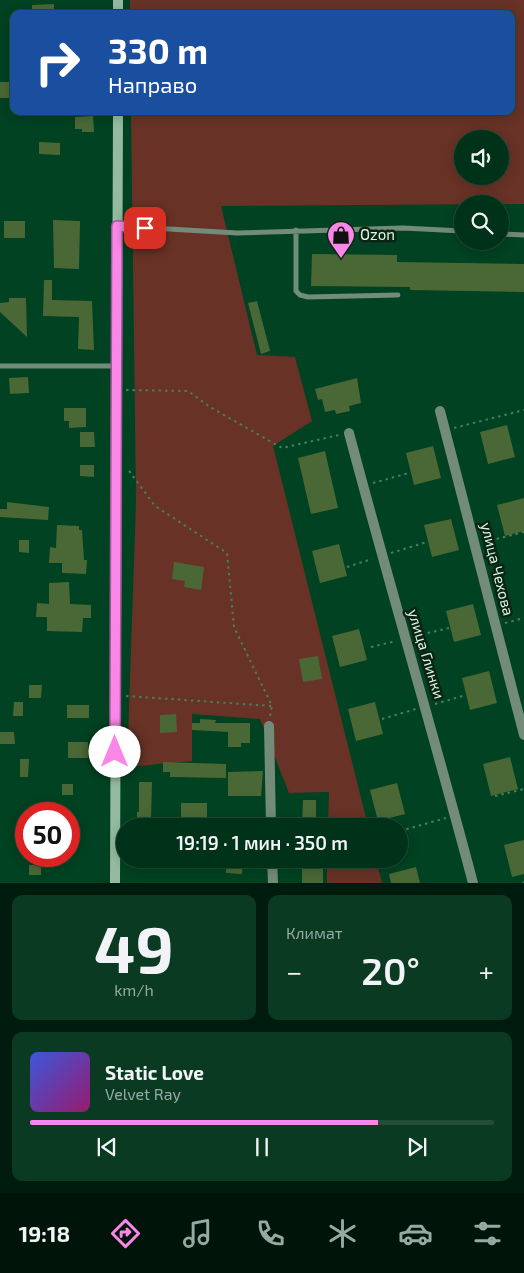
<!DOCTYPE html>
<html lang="ru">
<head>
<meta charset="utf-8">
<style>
	body { margin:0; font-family:"Exo 2",sans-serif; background:#0a3a22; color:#f1f3f6; height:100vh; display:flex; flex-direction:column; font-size:19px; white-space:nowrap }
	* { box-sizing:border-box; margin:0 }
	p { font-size:16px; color:#95aaa2 }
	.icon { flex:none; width:28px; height:28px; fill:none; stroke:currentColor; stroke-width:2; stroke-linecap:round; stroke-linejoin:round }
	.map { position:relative; height:883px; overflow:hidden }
	.panel { display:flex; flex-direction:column; gap:12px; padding:12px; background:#001c0e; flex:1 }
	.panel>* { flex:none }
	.banner { position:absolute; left:10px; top:10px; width:505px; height:105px; border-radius:10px; box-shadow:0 2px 12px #0003,0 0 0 1px #224d38; background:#1a4fa0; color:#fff; overflow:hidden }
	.buttons { position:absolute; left:454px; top:130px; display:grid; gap:10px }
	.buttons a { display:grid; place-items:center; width:55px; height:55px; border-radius:50%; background:#003219; box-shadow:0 2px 12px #0003,0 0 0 1px #224d38; font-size:25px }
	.speed { position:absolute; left:15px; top:802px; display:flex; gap:10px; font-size:25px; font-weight:700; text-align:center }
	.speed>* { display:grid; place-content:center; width:65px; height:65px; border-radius:50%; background:#003219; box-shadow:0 2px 12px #0003,0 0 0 1px #224d38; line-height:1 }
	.speed .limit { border:8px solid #d22; background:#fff; color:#111 }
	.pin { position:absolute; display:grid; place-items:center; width:42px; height:42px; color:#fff; margin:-21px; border-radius:10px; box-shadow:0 2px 8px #0006 }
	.me { position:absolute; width:55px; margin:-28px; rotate:0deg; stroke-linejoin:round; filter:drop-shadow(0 0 4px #0008) }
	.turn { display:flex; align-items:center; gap:18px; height:105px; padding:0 15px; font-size:22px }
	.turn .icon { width:65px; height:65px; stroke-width:2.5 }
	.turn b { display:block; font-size:35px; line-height:42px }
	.big { font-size:38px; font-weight:600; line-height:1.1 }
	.panel .widget { flex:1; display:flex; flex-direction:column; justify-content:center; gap:8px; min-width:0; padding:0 18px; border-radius:10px; background:#0a3a22 }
	.panel .dial { align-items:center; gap:0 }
	.dial b { font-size:65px; line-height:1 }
	.song { display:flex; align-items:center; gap:15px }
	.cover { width:60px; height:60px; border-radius:8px; background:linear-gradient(135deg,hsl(230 70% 55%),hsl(320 70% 35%)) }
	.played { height:5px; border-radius:2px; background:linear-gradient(90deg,#fa87e7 75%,#224d38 75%) }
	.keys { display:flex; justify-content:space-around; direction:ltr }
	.heat { display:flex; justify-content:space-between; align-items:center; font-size:28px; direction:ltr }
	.panel .tiles { flex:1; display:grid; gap:12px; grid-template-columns:1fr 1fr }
	.widget:last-child { grid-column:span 2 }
	.trip { position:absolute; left:116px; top:818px; width:292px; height:50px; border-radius:25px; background:#003219; box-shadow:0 2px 12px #0003,0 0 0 1px #224d38; font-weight:600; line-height:50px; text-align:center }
	.dock { display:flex; height:80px; justify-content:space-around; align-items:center; background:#00140a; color:#95aaa2 }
	.dock .icon { width:35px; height:35px }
	.dock .selected { color:#fa87e7 }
	.dock b { font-size:22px; color:#f1f3f6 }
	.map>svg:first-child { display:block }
</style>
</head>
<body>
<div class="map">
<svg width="524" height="883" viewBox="0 0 524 883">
	<rect width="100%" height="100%" fill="#004221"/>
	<path fill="#683226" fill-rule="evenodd" d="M130,0h394v204l-303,2 36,149 38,2 17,64 -39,25 95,380h-40l1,-34 -40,1 -29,-74 -68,-5v47l-65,6 9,-266 -5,-390h380v-97h-381zM462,139h38v37h-38z
		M327,859h49l6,24h-55z"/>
	<path fill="#4a6836" d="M54,4v10h-22v-9z
		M0,82h11v16h-11z
		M93,116l1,16h-12v-3h-7v-12z
		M39,142l21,1v12l-21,-1z
		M53,220l27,1 -1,48 -25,-1z
		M4,221h21v17h-21z
		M312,254l85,1v7l127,2v28l-114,-2v-3l-99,-1z
		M44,280h8v20l40,1 2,49 -16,-1 1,-32 -36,-1z
		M9,298h17l1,39 -27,-25v-9l9,-1z
		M257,301l13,50 -9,3 -13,-51z
		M28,377l1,16 -19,1 -1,-16z
		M357,378l4,25 -12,3 1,5 -14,3 -1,-4 -10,2 -3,-13 -4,1 -3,-11z
		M64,408h22v19l-17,1v-7h-5z
		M507,425l8,32 -27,7 -8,-32z
		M80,432h14l1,15h-15z
		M433,446l8,32 -27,7 -8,-32z
		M325,451l13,57 -27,6 -13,-56z
		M80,465h14v12l-14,-1z
		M524,498v33l-19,5 -8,-31z
		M7,502l42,5 -1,13 -48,-3v-8h7z
		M451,519l8,31 -27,7 -8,-32z
		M57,525l22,1v4h3l2,30h3l-1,14 -24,-1v-10h-13l1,-16 6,1z
		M19,540h10v13l-10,-1z
		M339,544l8,32 -27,7 -8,-32z
		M174,562l30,5 -3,23 -17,-3 1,-6 -13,-2z
		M69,582l1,22 21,1v13h-8l-1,14 -35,-1v-14h-11l1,-14 12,1v-21z
		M473,604l8,31 -27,7 -8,-31z
		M359,629l8,31 -27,7 -8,-31z
		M318,656l4,23 -19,3 -4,-23z
		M489,671l8,32 -27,7 -8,-32z
		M29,685h13l-1,13h-12z
		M14,702h9v14h-10z
		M375,702l8,32 -27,7 -8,-32z
		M67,705h22v13h-22z
		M176,714l1,18 -17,1v-18z
		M200,719l16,1 -1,3h35v20h-9v4h-13v-15l-36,-2v-7h8z
		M0,732h14l1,12h-15z
		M68,742h20v16h-20z
		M510,757l8,32 -27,7 -8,-32z
		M20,759h9l-1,18h-8z
		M163,762l63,2v14l-56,-1v-5h-7z
		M263,771l-2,25h-33v-24z
		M139,782h13l-1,38h-14v-8h2z
		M397,783l8,31 -27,7 -8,-31z
		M62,784h11v11h-11z
		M303,800h13v24h-14z
		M181,803h26v16h-26z
		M524,840v34l-12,3 -8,-32z
		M226,859h17l-1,15 -16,-1z
		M302,859h21v24h-21z
		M29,865h12v10h-12z
		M416,867l4,16h-29l-2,-9z"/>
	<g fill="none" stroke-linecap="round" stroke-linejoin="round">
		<path stroke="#477e60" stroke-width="2" stroke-dasharray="2.5 4" stroke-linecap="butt" d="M126,390l62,1 22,16 72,41 57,-13
			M454,428l70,-18
			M373,483l36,-10
			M484,542l40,-10
			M391,553l36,-11
			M347,567l25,-8
			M505,623l19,-5
			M415,636l34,-8
			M371,647l25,-6
			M126,696l146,10 -38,-79 -7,-74 -72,-47 -28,-38
			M435,704l31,-9
			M270,716l2,-10
			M382,719l34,-10
			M495,796l29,-7
			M400,831l46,-13
			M523,883l1,-1"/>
		<path stroke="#738b79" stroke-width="5" d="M118,226l119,7 166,-5 59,3
			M296,230v61l4,4 8,2 90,-2
			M500,234l24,1
			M0,366h118"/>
		<path stroke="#738b79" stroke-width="10" d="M440,411l84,324
			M349,433c40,151 84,299 124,450
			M269,726l2,100
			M272,859l1,24"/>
		<path stroke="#94bb9f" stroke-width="10" d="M118,14v-14
			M115,883l3,-772"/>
	</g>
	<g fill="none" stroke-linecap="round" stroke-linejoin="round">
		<g stroke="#a25896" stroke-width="12">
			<path id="route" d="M115,752l2,-526 28,2"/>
		</g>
		<use href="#route" stroke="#fa87e7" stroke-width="9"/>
	</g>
	<defs>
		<g id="shop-pin" transform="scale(1.4375)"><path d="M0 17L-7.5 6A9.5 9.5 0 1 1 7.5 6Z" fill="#fa87e7" stroke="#0b2414"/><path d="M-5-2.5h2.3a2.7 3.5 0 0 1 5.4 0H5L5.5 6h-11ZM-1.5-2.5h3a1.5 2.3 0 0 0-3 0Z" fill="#111"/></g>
	</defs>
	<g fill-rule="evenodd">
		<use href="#shop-pin" x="341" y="235"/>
	</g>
	<g text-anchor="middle" stroke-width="5" stroke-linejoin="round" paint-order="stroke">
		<g font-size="15" fill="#dbf9e3" stroke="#0b2414" text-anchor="start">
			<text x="360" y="240">Ozon</text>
		</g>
		<g font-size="15" fill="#dbf9e3" stroke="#0b2414">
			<text transform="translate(497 569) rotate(76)" y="5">улица Чехова</text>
			<text transform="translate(426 654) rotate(73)" y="5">улица Глинки</text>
		</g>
	</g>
</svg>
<div class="buttons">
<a><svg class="icon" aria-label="sound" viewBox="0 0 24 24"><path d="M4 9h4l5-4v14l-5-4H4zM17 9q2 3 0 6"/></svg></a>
<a><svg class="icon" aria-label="search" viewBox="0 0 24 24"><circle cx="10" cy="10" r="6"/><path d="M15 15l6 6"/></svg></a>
</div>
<div class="speed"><div class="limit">50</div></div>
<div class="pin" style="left:145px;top:228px;background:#d93025"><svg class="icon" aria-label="arrive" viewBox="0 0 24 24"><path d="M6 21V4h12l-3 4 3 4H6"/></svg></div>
<svg class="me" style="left:115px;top:752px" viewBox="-20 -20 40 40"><circle r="19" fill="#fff"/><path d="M0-13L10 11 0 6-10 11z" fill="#fa87e7"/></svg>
<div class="trip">19:19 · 1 мин · 350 m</div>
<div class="banner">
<div class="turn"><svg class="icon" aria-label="right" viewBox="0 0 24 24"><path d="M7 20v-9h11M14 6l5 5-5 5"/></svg><div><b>330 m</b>Направо</div></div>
</div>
</div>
<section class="panel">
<div class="tiles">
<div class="widget dial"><b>49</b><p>km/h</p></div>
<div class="widget"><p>Климат</p>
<div class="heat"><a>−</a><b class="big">20°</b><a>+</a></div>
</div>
<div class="widget">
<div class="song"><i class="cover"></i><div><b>Static Love</b><p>Velvet Ray</p></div></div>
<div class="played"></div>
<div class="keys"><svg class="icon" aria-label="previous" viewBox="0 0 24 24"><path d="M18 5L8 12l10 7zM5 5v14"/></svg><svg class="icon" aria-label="pause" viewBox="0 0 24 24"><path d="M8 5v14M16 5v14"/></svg><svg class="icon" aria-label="next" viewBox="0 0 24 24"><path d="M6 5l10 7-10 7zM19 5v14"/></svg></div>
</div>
</div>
</section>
<nav class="dock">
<b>19:18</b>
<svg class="icon selected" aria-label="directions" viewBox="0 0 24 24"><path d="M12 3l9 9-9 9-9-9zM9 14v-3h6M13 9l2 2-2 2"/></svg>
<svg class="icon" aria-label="music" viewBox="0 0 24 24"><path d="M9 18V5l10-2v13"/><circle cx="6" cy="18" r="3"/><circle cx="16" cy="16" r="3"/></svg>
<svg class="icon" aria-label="phone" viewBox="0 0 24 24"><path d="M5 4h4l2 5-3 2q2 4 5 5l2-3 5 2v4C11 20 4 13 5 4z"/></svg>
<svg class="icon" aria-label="climate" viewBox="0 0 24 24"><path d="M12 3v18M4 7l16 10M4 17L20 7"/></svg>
<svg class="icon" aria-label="car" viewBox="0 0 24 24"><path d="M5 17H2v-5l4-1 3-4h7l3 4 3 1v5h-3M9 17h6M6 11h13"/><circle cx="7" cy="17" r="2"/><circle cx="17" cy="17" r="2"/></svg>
<svg class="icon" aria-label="filters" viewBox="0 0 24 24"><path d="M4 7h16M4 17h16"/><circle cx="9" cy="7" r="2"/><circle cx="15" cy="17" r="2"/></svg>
</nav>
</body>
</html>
